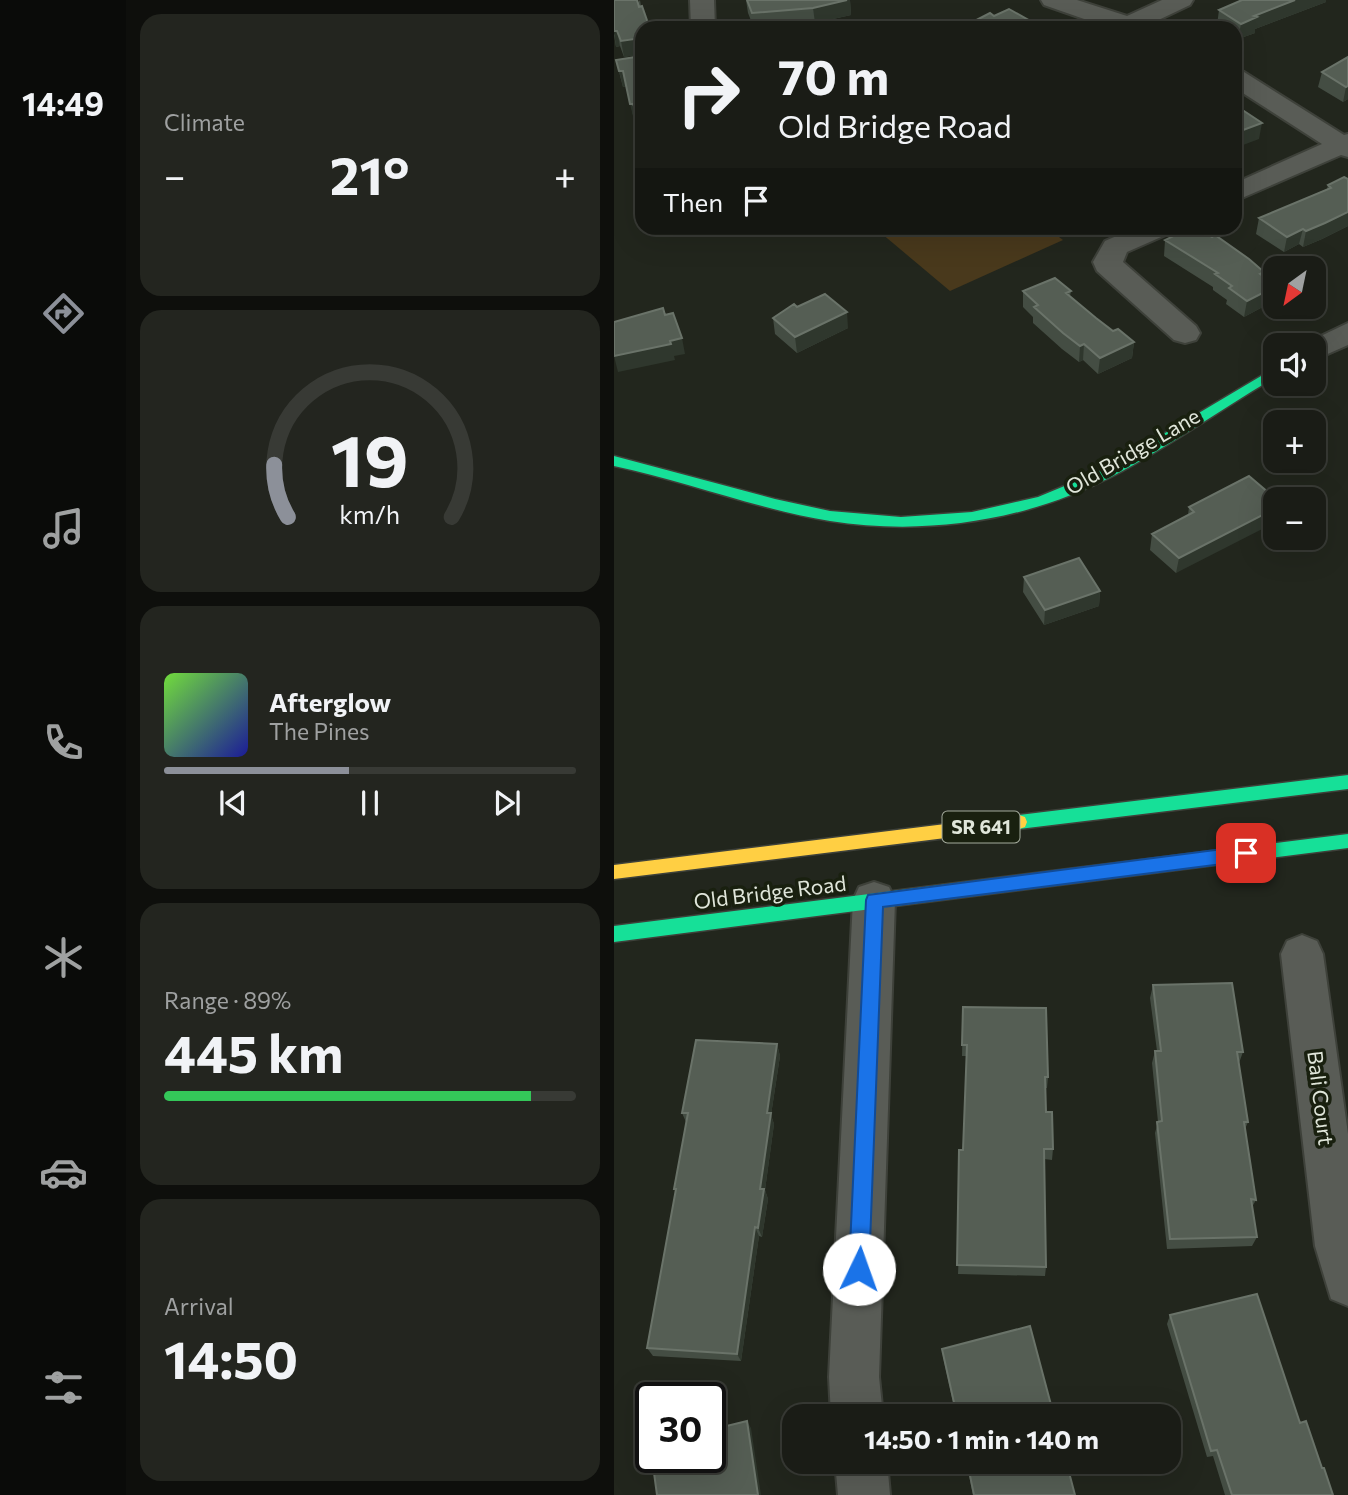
<!DOCTYPE html>
<html lang="en">
<head>
<meta charset="utf-8">
<style>
	body { margin:0; font-family:Commissioner,sans-serif; background:#23251f; color:#f1f3f6; height:100vh; display:flex; flex-direction:column; font-size:26px; white-space:nowrap }
	* { box-sizing:border-box; margin:0 }
	p { font-size:23px; color:#9fa1a1 }
	.icon { flex:none; width:38px; height:38px; fill:none; stroke:currentColor; stroke-width:2; stroke-linecap:round; stroke-linejoin:round }
	.map { position:relative; flex:1; overflow:hidden }
	.details { display:flex; flex-direction:column; gap:14px; padding:14px; background:#0e0f0c; width:488px }
	.details>* { flex:none }
	.guide { position:absolute; left:21px; top:21px; width:607px; height:214px; border-radius:21px; box-shadow:0 7px 28px #0002,0 0 0 2px #383a35; background:#1a1c16; color:#f1f3f6; overflow:hidden }
	.needle { width:46px; rotate:213deg }
	.controls { position:absolute; left:649px; top:256px; display:grid; gap:14px }
	.controls a { display:grid; place-items:center; width:63px; height:63px; border-radius:14px; background:#1a1c16; box-shadow:0 7px 28px #0002,0 0 0 2px #383a35; font-size:35px }
	.speed { position:absolute; left:21px; top:1382px; display:flex; gap:14px; font-size:35px; font-weight:700; text-align:center }
	.speed>* { display:grid; place-content:center; width:91px; height:91px; border-radius:50%; background:#1a1c16; box-shadow:0 7px 28px #0002,0 0 0 2px #383a35; line-height:1 }
	.speed .limit { border:4px solid #111; border-radius:10px; background:#fff; color:#111 }
	.pin { position:absolute; display:grid; place-items:center; width:60px; height:60px; color:#fff; margin:-30px; border-radius:14px; box-shadow:0 4px 10px #0006 }
	.me { position:absolute; width:77px; margin:-38px; rotate:3deg; stroke-linejoin:round; filter:drop-shadow(0 0 5px #0008) }
	.turn { display:flex; align-items:center; gap:24px; height:147px; padding:0 28px; font-size:32px }
	.turn .icon { width:91px; height:91px; stroke-width:2.5 }
	.turn b { display:block; font-size:49px; line-height:60px }
	.then { display:flex; align-items:center; height:66px; padding:0 28px; background:#0003; gap:14px; font-size:26px }
	.big { font-size:52px; font-weight:700; line-height:1.1 }
	.details .tile { flex:1; display:flex; flex-direction:column; justify-content:center; gap:10px; min-width:0; padding:0 24px; border-radius:21px; background:#23251f }
	.details .dial { align-items:center; gap:0 }
	.dial svg { height:182px; overflow:visible; fill:none; stroke:#383a35; stroke-width:7; stroke-linecap:round; text-anchor:middle }
	.dial text { fill:#f1f3f6; stroke:none }
	.song { display:flex; align-items:center; gap:21px }
	.cover { width:84px; height:84px; border-radius:10px; background:linear-gradient(135deg,hsl(100 70% 55%),hsl(240 70% 35%)) }
	.played { height:7px; border-radius:4px; background:linear-gradient(90deg,#8c9099 45%,#383a35 45%) }
	.keys { display:flex; justify-content:space-around; direction:ltr }
	.heat { display:flex; justify-content:space-between; align-items:center; font-size:38px; direction:ltr }
	.charge { height:10px; border-radius:5px; background:linear-gradient(90deg,#34c759 89%,#383a35 0) }
	.trip { position:absolute; left:168px; top:1404px; width:399px; height:70px; border-radius:21px; background:#1a1c16; box-shadow:0 7px 28px #0002,0 0 0 2px #383a35; font-weight:700; line-height:70px; text-align:center }
	main { display:flex; flex:1; min-height:0 }
	.tab-bar { display:flex; flex-direction:column; width:126px; justify-content:space-around; align-items:center; background:#0a0b09; color:#9fa1a1 }
	.tab-bar .icon { width:49px; height:49px }
	.tab-bar .current { color:#8c9099 }
	.tab-bar b { font-size:32px; color:#f1f3f6 }
	.map>svg:first-child { display:block }
</style>
</head>
<body>
<main>
<nav class="tab-bar">
<b>14:49</b>
<svg class="icon current" aria-label="directions" viewBox="0 0 24 24"><path d="M12 3l9 9-9 9-9-9zM9 14v-3h6M13 9l2 2-2 2"/></svg>
<svg class="icon" aria-label="music" viewBox="0 0 24 24"><path d="M9 18V5l10-2v13"/><circle cx="6" cy="18" r="3"/><circle cx="16" cy="16" r="3"/></svg>
<svg class="icon" aria-label="phone" viewBox="0 0 24 24"><path d="M5 4h4l2 5-3 2q2 4 5 5l2-3 5 2v4C11 20 4 13 5 4z"/></svg>
<svg class="icon" aria-label="climate" viewBox="0 0 24 24"><path d="M12 3v18M4 7l16 10M4 17L20 7"/></svg>
<svg class="icon" aria-label="car" viewBox="0 0 24 24"><path d="M5 17H2v-5l4-1 3-4h7l3 4 3 1v5h-3M9 17h6M6 11h13"/><circle cx="7" cy="17" r="2"/><circle cx="17" cy="17" r="2"/></svg>
<svg class="icon" aria-label="filters" viewBox="0 0 24 24"><path d="M4 7h16M4 17h16"/><circle cx="9" cy="7" r="2"/><circle cx="15" cy="17" r="2"/></svg>
</nav>
<section class="details">
<div class="tile"><p>Climate</p>
<div class="heat"><a>−</a><b class="big">21°</b><a>+</a></div>
</div>
<div class="tile dial"><svg viewBox="0 0 100 80">
<path d="M14 69A42 42 0 1 1 86 69"/>
<path d="M14 69A42 42 0 0 1 8 46" stroke="#8c9099"/>
<text x="50" y="56" font-size="32" font-weight="700">19</text>
<text x="50" y="72" font-size="11">km/h</text>
</svg></div>
<div class="tile">
<div class="song"><i class="cover"></i><div><b>Afterglow</b><p>The Pines</p></div></div>
<div class="played"></div>
<div class="keys"><svg class="icon" aria-label="previous" viewBox="0 0 24 24"><path d="M18 5L8 12l10 7zM5 5v14"/></svg><svg class="icon" aria-label="pause" viewBox="0 0 24 24"><path d="M8 5v14M16 5v14"/></svg><svg class="icon" aria-label="next" viewBox="0 0 24 24"><path d="M6 5l10 7-10 7zM19 5v14"/></svg></div>
</div>
<div class="tile"><p>Range · 89%</p><b class="big">445 km</b><div class="charge"></div></div>
<div class="tile"><p>Arrival</p><b class="big">14:50</b></div>
</section>
<div class="map">
<svg width="734" height="1495" viewBox="0 0 734 1495">
	<rect width="100%" height="100%" fill="#22261d"/>
	<path fill="#49391c" d="M261,228h172l16,12 -113,51z"/>
	<g fill="none" stroke-linecap="round" stroke-linejoin="round">
		<g stroke="#3e413a" stroke-width="4">
			<path id="street" d="M76,0h24l1,28h-24z
				M427,0h36l50,16 35,-16h31l-3,5 -42,20 2,3h-40l-66,-23z
				M621,69l9,3 100,63 4,-1v23l-7,-2 -106,46v-18l87,-39 -87,-56z
				M521,228h37l-4,6 -41,18 -4,10 73,64 4,7 -4,7 -11,3 -11,-3 -77,-69 -4,-9 12,-21z
				M734,323v22l-34,15v-15h-12z
				M260,882l15,5 6,13 -16,477 4,39h-52l-2,-39 24,-477 6,-13z
				M688,935l15,6 6,13 25,180v172l-17,-7 -16,-53 -34,-292 6,-13z
				M221,1461h52l3,34h-52z"/>
		</g>
		<g stroke="#3e413a" stroke-width="3">
			<path id="fast" d="M662,367v10c-55,32 -107,70 -163,99 -87,45 -187,60 -283,45 -74,-12 -144,-40 -216,-55v-10l161,43 55,12 71,6 71,-5 66,-15 65,-27z
				M734,775v14l-329,40 -6,-2 -2,-5 2,-5 6,-2z
				M734,834v14l-734,94v-16z"/>
		</g>
		<g stroke="#3e413a" stroke-width="3">
			<path id="slow" d="M405,815l6,2 2,5 -2,5 -6,2 -405,50v-14z"/>
		</g>
		<use href="#street" fill="#595c56" fill-rule="evenodd"/>
		<use href="#fast" fill="#16e098" fill-rule="evenodd"/>
		<use href="#slow" fill="#ffcf43" fill-rule="evenodd"/>
	</g>
	<path fill="#444d43" d="M26,0l1,6 1,48 -18,3 -4,-11 -4,1 -2,-12z
		M132,0h104l1,15 -36,8 -61,5 -6,-15z
		M628,0h84v2l-71,27v4l-17,6 -3,-2v-9h-13l-5,-3 2,-15z
		M28,56v79l-6,-15h-2l-7,-34 -4,1 -7,-27z
		M734,57v42l-5,3 -25,-15 4,-15z
		M734,179v47l-26,13 -19,8 -4,-3 -15,8 -28,-18 3,-16 68,-29 1,-4z
		M551,240l99,32 -1,4 13,9 -2,16 -30,16 -18,-13 1,-4 -14,-10v-3l-49,-31z
		M409,291h48l-1,5 26,22 17,13 21,11 -2,16 -34,16 -15,-14 -4,2 -17,-13 -29,-26v-6l-10,-10z
		M183,307l51,21 -51,25 -22,-19 -2,-16z
		M662,499l-100,74 -26,-23 2,-16 36,-19 1,-8z
		M410,577l76,14 -1,15 -55,19 -21,-33z
		M539,985l90,67 -4,11 9,59 -3,7 11,71 -4,7 5,30 -5,9 -85,3 -12,-116 3,-11 -6,-59 3,-12h2l-7,-53z
		M349,1007l85,70 -1,11h-1v24l7,37 -1,11 -8,-1 2,108 -1,9 -87,-2 9,-218h-5z
		M163,1044l3,12 -9,59 3,9 -9,66 3,9 -6,38 -3,-1 -18,125 -88,-5 -6,-8 29,-156 -2,-3 12,-67 -4,-9z
		M556,1315l130,108 33,72h-108l-12,-39 -6,1 -40,-133z
		M328,1349l112,67h-98l-13,-59z
		M352,1461h100l9,34h-102z"/>
	<path fill="#2f372d" d="M233,0h3l1,15 -36,8 -2,-15z
		M681,0h31v2l-71,27v4l-17,6 3,-15 13,-8z
		M418,22v6h-13z
		M0,31h3l3,15 -4,1z
		M28,38v16l-18,3 -3,-16z
		M5,71h4l4,15 -4,1z
		M734,86v13l-5,3 3,-15z
		M16,104h3l3,16h-2z
		M648,123l-3,16 -24,9v-15z
		M734,212v14l-26,13 -19,8 3,-16z
		M689,229l-4,15 -15,8 3,-15z
		M662,286l-2,15 -30,16 3,-16z
		M233,312l1,16 -51,25 -2,-16z
		M68,338l3,16 -11,2 1,4 -57,12 -4,-16z
		M520,342l-2,16 -34,16 2,-16z
		M470,344l-1,16 -4,2 1,-16z
		M662,508v14l-100,51 3,-15z
		M486,591l-1,15 -55,19 1,-15z
		M163,1044l3,12 -9,59 3,9 -9,66 3,9 -6,38 -4,-9 2,-39 7,-76z
		M141,1227l4,9 -18,125 -4,-7z
		M133,1421l4,7 10,67h-3z"/>
	<path fill="#555e54" stroke="#6a7369" stroke-width="2" d="M0,0h23l2,7 3,-1 7,20h3v2h-10v10l-21,3 -4,-10h-3z
		M133,0h100l-34,8 -61,5z
		M628,0h53l-41,16 3,1 -16,7 -22,-14z
		M395,9l23,13 -13,6h-58l29,-15 4,3z
		M28,56v71l-9,-23h-3l-7,-33h-4l-3,-11z
		M734,57v29l-2,1 -24,-15z
		M624,107l24,16 -27,10v-25z
		M730,177l4,2v33l-23,11 -19,8 -3,-2 -16,8 -28,-19 72,-30 -3,-3z
		M576,228h8l14,9 3,-2 34,24 15,13 -4,2 16,11v1l-29,15 -18,-13 3,-2 -17,-12 3,-1 -53,-33z
		M441,278l16,13 -5,2 30,25 17,13 5,-2 16,13 -34,16 -16,-14 -4,2 -17,-13 -29,-26 4,-2 -15,-14z
		M211,294l22,18 -52,25 -22,-19 21,-14 3,3z
		M49,308l2,7 8,-2 9,25 -12,3 1,3 -57,12v-34z
		M635,476l27,23v9l-97,50 -27,-24 42,-22 -5,-5z
		M465,558l21,33 -55,19 -21,-33z
		M618,983l11,69h-6l11,70h-4l12,78 -5,-1 6,38 -87,2 -13,-117 5,-1 -7,-70h6l-8,-66z
		M349,1007l83,1 2,69h-3l1,35h6l1,37h-9l2,118 -89,-2 2,-115h4l4,-105h-5z
		M82,1040l81,4 -10,69h4l-11,76h4l-6,39 -3,-1 -18,127 -90,-6 29,-159h-2l14,-76h-6z
		M643,1294l43,129 6,-2 16,47h2l9,27h-101l-15,-45 -6,1 -41,-136z
		M416,1326l24,90h-97l-15,-67z
		M133,1421l11,74h-101l-5,-37h58v-28z
		M353,1461h99l9,34h-101z"/>
	<path fill="#1a73e8" stroke="#114b97" stroke-width="2" d="M632,846l6,2 2,5 -2,6 -6,2 -363,46 -14,362 -3,8 -7,2 -7,-2 -3,-8 17,-369 2,-5z"/>
	<g text-anchor="middle" stroke-width="7" stroke-linejoin="round" paint-order="stroke">
		<rect fill="#19200f" stroke="#a4ab9d" stroke-width="2" x="328.5" y="811.5" width="77" height="31" rx="5"/>
		<g font-size="19" font-weight="bold" fill="#e0e6da">
			<text x="367" y="834">SR 641</text>
		</g>
		<g font-size="21" fill="#e0e6da" stroke="#19200f">
			<text transform="translate(519 452) rotate(-30)" y="7">Old Bridge Lane</text>
			<text transform="translate(156 893) rotate(-7)" y="7">Old Bridge Road</text>
			<text transform="translate(706 1098) rotate(83)" y="7">Bali Court</text>
		</g>
	</g>
</svg>
<div class="controls">
<a><svg class="needle" viewBox="-14 -14 28 28"><path d="M0-13l5 13h-10z" fill="#e53935"/><path d="M0 13l5-13h-10z" fill="#9fa1a1"/></svg></a>
<a><svg class="icon" aria-label="sound" viewBox="0 0 24 24"><path d="M4 9h4l5-4v14l-5-4H4zM17 9q2 3 0 6"/></svg></a>
<a>+</a>
<a>−</a>
</div>
<div class="speed"><div class="limit">30</div></div>
<div class="pin" style="left:632px;top:853px;background:#d93025"><svg class="icon" aria-label="arrive" viewBox="0 0 24 24"><path d="M6 21V4h12l-3 4 3 4H6"/></svg></div>
<svg class="me" style="left:245px;top:1269px" viewBox="-20 -20 40 40"><circle r="19" fill="#fff"/><path d="M0-13L10 11 0 6-10 11z" fill="#1a73e8"/></svg>
<div class="trip">14:50 · 1 min · 140 m</div>
<div class="guide">
<div class="turn"><svg class="icon" aria-label="right" viewBox="0 0 24 24"><path d="M7 20v-9h11M14 6l5 5-5 5"/></svg><div><b>70 m</b>Old Bridge Road</div></div>
<div class="then">Then<svg class="icon" aria-label="arrive" viewBox="0 0 24 24"><path d="M6 21V4h12l-3 4 3 4H6"/></svg></div>
</div>
</div>
</main>
</body>
</html>
